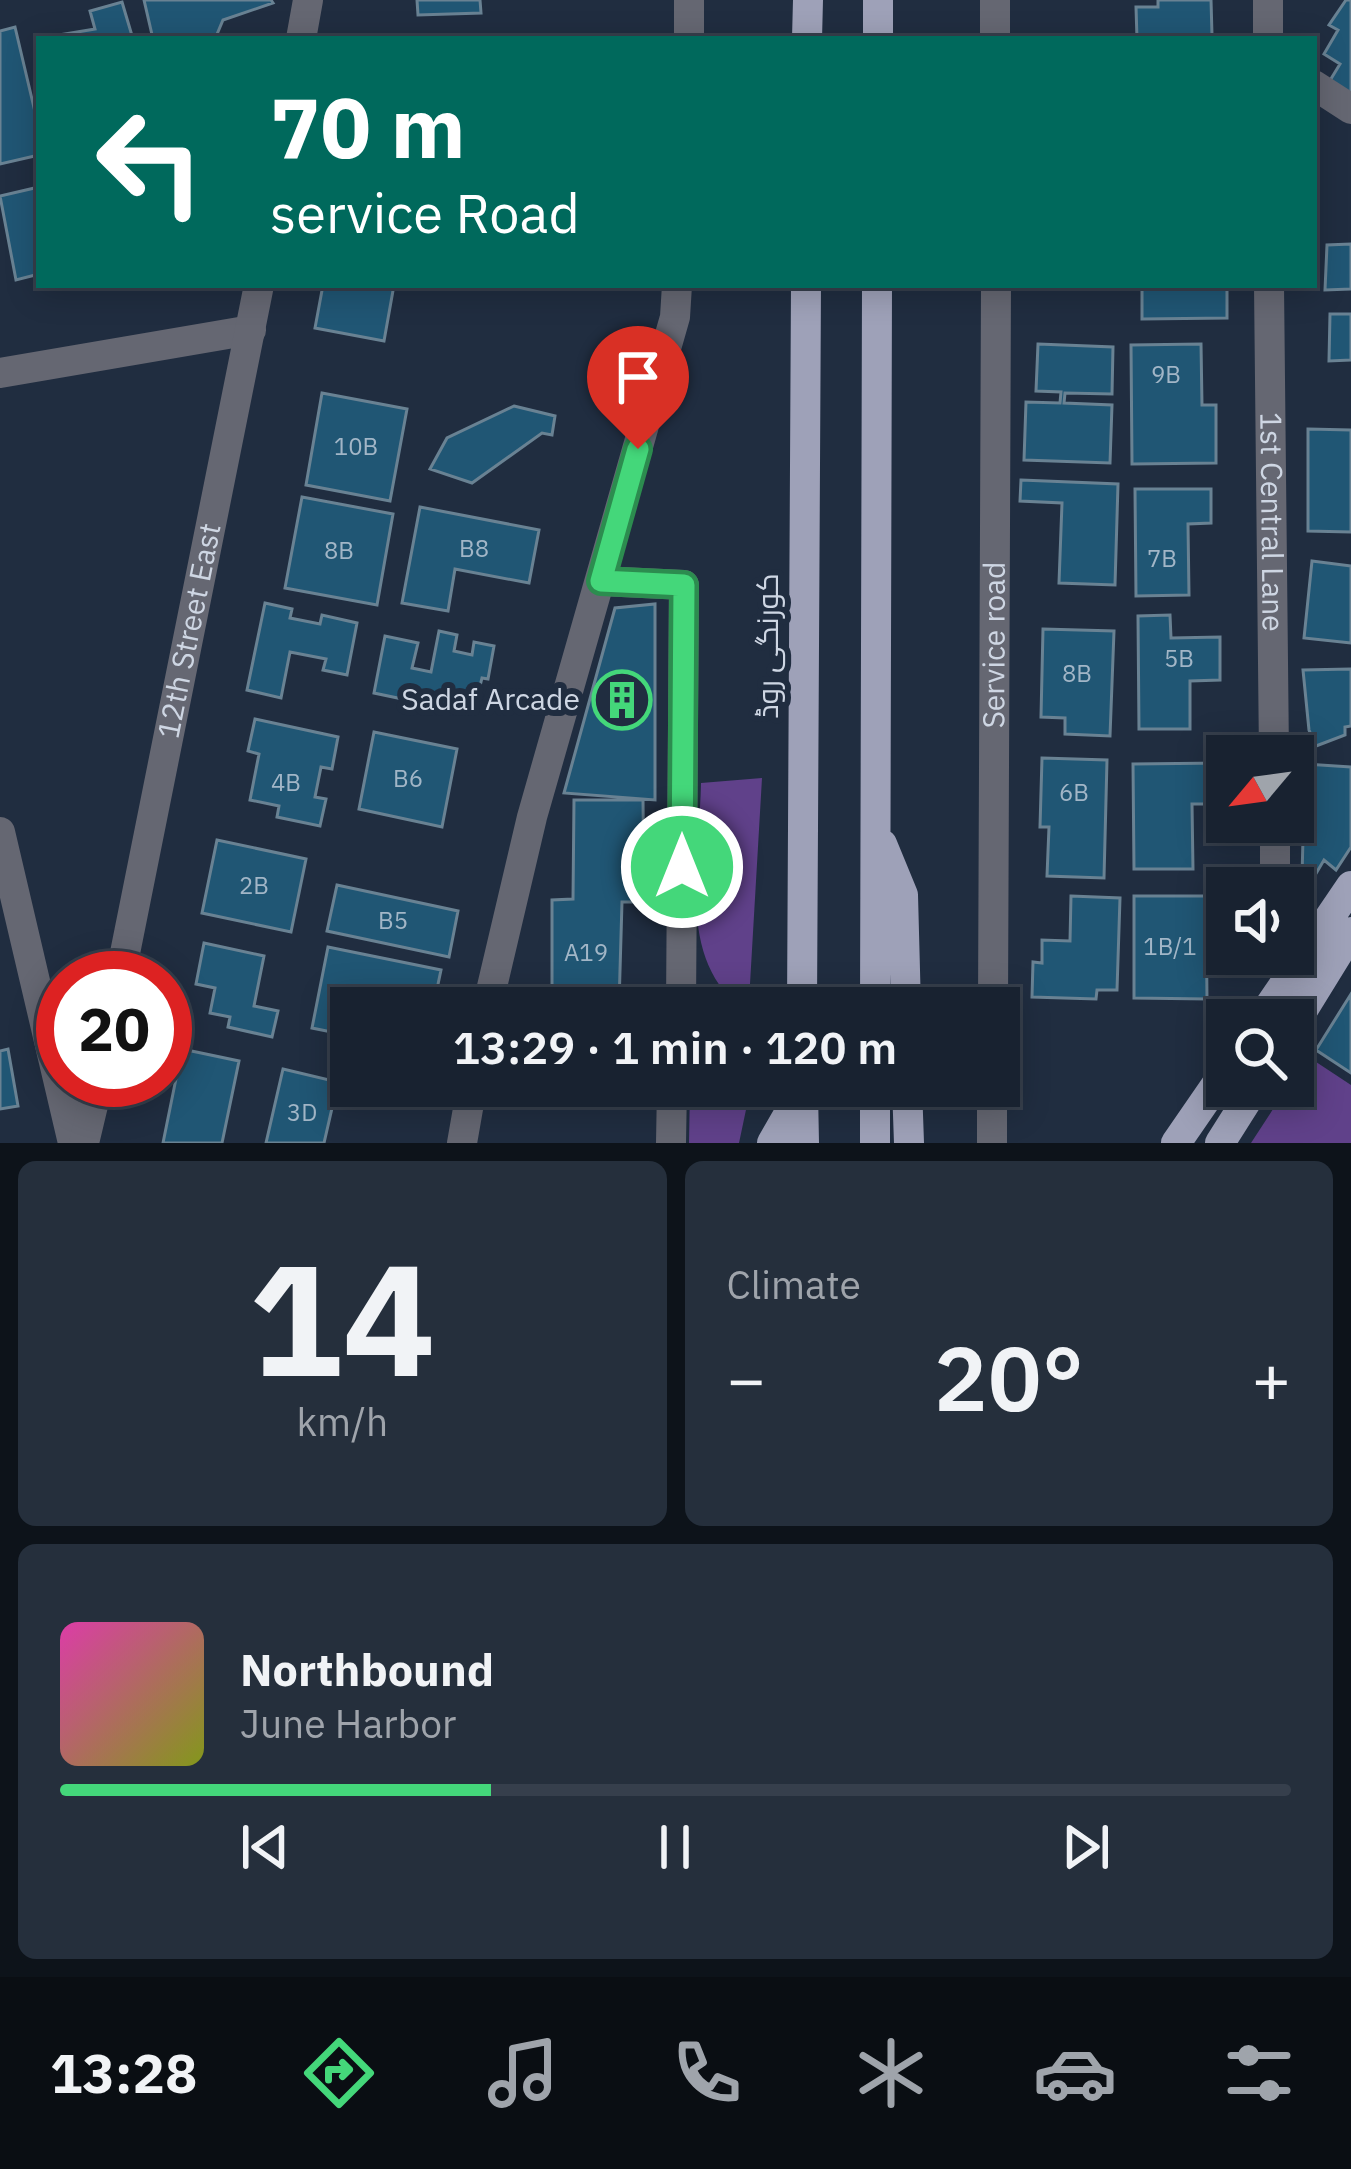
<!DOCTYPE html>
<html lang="en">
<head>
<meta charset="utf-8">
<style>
	body { margin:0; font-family:"IBM Plex Sans",Cairo,sans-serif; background:#252f3c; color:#f1f3f6; height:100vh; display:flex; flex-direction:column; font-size:45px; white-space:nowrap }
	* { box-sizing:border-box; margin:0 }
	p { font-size:39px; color:#9fa4ab }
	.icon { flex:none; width:66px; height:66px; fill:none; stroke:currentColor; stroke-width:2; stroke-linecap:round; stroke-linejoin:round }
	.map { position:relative; height:1143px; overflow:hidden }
	.side { display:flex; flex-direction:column; gap:18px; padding:18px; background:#0d131a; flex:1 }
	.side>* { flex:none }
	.hud { position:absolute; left:36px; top:36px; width:1281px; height:252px; border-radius:0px; box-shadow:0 6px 30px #0003,0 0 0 3px #363f4c; background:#00695c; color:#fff; overflow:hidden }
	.needle { width:78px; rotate:241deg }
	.buttons { position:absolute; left:1206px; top:735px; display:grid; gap:24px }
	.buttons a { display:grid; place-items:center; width:108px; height:108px; border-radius:0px; background:#182230; box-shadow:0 6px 30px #0003,0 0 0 3px #363f4c; font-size:60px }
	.speed { position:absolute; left:36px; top:951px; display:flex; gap:24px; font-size:60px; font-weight:700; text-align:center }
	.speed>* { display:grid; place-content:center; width:156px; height:156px; border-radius:50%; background:#182230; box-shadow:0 6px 30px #0003,0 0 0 3px #363f4c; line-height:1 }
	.speed .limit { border:18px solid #d22; background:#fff; color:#111 }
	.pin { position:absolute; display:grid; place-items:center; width:102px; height:102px; color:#fff; margin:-123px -51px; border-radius:50% 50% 50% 0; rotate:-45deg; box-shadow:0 0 12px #0007 }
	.pin .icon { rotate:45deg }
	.me { position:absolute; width:132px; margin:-66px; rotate:0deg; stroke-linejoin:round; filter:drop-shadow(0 0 9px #0008) }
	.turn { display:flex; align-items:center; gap:42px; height:252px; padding:0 36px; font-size:54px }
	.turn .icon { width:156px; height:156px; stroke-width:2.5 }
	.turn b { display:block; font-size:84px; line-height:102px }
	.big { font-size:90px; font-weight:600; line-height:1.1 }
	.side .tile { flex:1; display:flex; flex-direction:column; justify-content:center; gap:18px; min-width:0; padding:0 42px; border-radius:18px; background:#252f3c }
	.side .dial { align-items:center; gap:0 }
	.dial b { font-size:156px; line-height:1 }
	.song { display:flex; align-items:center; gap:36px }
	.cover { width:144px; height:144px; border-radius:18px; background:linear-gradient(135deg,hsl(320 70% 55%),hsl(70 70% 35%)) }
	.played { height:12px; border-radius:6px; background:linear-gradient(90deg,#44d77a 35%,#363f4c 35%) }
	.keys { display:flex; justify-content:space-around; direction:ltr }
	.heat { display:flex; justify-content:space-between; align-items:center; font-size:66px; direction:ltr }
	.side .tiles { flex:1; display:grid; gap:18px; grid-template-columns:1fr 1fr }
	.tile:last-child { grid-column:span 2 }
	.trip { position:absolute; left:330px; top:987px; width:690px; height:120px; border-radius:0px; background:#182230; box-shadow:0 6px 30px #0003,0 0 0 3px #363f4c; font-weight:600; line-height:120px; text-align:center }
	.menu { display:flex; height:192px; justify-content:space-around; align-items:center; background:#0a0e13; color:#9fa4ab }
	.menu .icon { width:84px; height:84px }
	.menu .active { color:#44d77a }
	.menu b { font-size:54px; color:#f1f3f6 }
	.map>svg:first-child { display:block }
</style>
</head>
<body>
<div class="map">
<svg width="1351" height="1143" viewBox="0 0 1351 1143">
	<rect width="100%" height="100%" fill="#202d40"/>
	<path fill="#60418a" d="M762,778l-13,223 -14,1c-58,-50 -35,-150 -34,-219z
		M1307,1056l44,29v58h-100l37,-57h5z
		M690,1086h61l-12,57h-50z"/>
	<path fill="#205674" stroke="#698293" stroke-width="3" d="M144,0h127l2,3 -50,17 -8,19h-42v-4l-20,4z
		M417,0h63l1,13 -63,2z
		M1158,0h53l1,35 -75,4 -1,-32h22z
		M1346,0h5v93l-25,-6 14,-23 -16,-10 14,-24 -9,-5z
		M122,2l11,37h-94v14l-4,-14 60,-10 -5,-18z
		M15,27l24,102v26l-39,9v-133z
		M39,187v87l-23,6 -16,-84z
		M1351,244v45l-26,1 2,-45z
		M323,285h71l-10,56 -69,-13z
		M1142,285h85v33l-85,1z
		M1330,314h21v46l-22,1z
		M1038,344l75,3 -1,47 -47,-1 -1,10 48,2 -2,58 -86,-3 2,-58 34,1 1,-11 -25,-1z
		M1201,344l1,61h14v58l-84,1 -1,-119z
		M322,393l85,16 -17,92 -84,-16z
		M514,406l41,10 -3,19 -10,-2 -70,50 -42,-14 17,-31z
		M1308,429l43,1v102l-43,-1z
		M1021,480l97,4 -3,101 -56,-2 3,-80 -42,-2z
		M1135,489h76v34l-23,1 1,71 -53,1z
		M302,497l91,17 -16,91 -92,-17z
		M420,507l119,23 -10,53 -74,-14 -7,42 -46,-8z
		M1312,561l39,5v77l-47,-5z
		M265,603l27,6 -2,9 30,6 2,-9 35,8 -10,52 -24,-5 3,-11 -36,-7 -9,46 -34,-8z
		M655,604v196l-91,-7 51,-185z
		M1170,615l1,23 49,-1v43l-30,1v48h-51l-1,-113z
		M1043,629l71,2 -4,105 -45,-2v-16l-24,-1z
		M439,631l18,4 -3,16 18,4 2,-13 20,4 -6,33 -6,-1 -3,12 -10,-2 -3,16 -19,-4 -2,8 -71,-15 11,-57 33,7 -6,25 19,4z
		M1351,669v57l-6,1v8l-29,11 -7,-16 -6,-60z
		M255,719l83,18 -6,32 -11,-2 -6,30 11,2 -6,27 -43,-9 2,-11 -29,-6 9,-46 -11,-3z
		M374,732l83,17 -15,78 -83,-18z
		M1042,758l65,2 -3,118 -57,-2 2,-49h-9z
		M1222,763v41h-30l1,65h-59l-1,-105z
		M1305,764l46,3v80l-15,23 -12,-10 -10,17 -12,-1z
		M574,800h69l1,102h-22l-3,103 -67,-1v-104l21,-1z
		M217,840l89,19 -15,73 -89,-19z
		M337,885l121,26 -9,46 -122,-26z
		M1071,896l49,2 -3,92h-20l-1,9 -64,-2 1,-35 9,1v-23l28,1z
		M1134,896h72l1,103 -73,-1z
		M204,943l60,13 -10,50 24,5 -6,26 -44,-10 2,-10 -20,-4 5,-25 -19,-4z
		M328,947l113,23 -8,38h-82v28l-39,-8z
		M1351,994v79l-35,-23z
		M552,1004l81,1v3h-81z
		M8,1049l10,57 -18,3v-58z
		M182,1049l57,12 -17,82h-59z
		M283,1069l55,13 -14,61h-58z"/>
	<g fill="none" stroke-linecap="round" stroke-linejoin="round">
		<g stroke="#656772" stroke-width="30">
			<path d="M995,0v39"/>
			<path d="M1268,0v39"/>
			<path d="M301,39l7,-39"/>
			<path d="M689,39v-39"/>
			<path d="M1314,85l37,24"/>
			<path id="s1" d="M1269,285l5,471"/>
			<path d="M0,373l251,-43"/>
			<path d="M601,581l83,4 -3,423"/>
			<path d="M1275,822v66"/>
			<path d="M0,832l73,311"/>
			<path id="s2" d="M120,978l139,-693"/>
			<path d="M487,1008l45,-191 143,-500 2,-32"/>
			<path id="s3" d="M993,1008l3,-723"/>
			<path d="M84,1143l15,-63"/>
			<path d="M462,1143l10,-57"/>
			<path d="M671,1143l1,-57"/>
			<path d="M992,1143v-57"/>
		</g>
		<path stroke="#9ea1b8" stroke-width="30" d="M807,39l1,-39
			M878,39v-39
			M882,844l21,51 3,113
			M802,1008l4,-723
			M875,1008l2,-723
			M1260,1020l91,-134
			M1293,1026l58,-94
			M907,1086l2,57
			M803,1092l1,51
			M772,1143l31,-54
			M875,1143v-57
			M1176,1143l51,-74
			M1220,1143l36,-57"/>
	</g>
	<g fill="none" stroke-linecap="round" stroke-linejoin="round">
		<g stroke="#2c8c4f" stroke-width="30">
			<path id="route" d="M638,449l-37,132 83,4 -2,282"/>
		</g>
		<use href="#route" stroke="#44d77a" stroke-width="21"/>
	</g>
	<defs>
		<g id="building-ring" transform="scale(3)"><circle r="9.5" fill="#202d40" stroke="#44d77a" stroke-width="1.5"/><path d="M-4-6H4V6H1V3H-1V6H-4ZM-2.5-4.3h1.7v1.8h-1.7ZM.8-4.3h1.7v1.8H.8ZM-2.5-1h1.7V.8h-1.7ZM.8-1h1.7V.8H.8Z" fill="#44d77a"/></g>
	</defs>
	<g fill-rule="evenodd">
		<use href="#building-ring" x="622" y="700"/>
	</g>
	<g text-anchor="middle" stroke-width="12" stroke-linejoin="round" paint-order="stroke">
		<g font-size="24" fill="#a2b6c7">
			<text x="1166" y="383">9B</text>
			<text x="356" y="455">10B</text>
			<text x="474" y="557">B8</text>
			<text x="339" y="559">8B</text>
			<text x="1162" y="567">7B</text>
			<text x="1179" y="667">5B</text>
			<text x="1077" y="682">8B</text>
			<text x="408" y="787">B6</text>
			<text x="286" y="791">4B</text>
			<text x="1074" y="801">6B</text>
			<text x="254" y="894">2B</text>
			<text x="393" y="929">B5</text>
			<text x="1170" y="955">1B/1</text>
			<text x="586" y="961">A19</text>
			<text x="302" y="1121">3D</text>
		</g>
		<g font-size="30" fill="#ced6e3" stroke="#202d40">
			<text dy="10" stroke="none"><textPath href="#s1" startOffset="237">1st Central Lane</textPath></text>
			<text dy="10" stroke="none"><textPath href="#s2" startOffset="354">12th Street East</textPath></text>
			<text transform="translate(768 646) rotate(-90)" y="10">کورنگی روڈ</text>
			<text dy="10" stroke="none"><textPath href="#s3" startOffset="363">Service road</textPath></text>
		</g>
		<g font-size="30" fill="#ced6e3" stroke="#202d40" text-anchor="end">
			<text x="580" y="710">Sadaf Arcade</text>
		</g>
	</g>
</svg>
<div class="buttons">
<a><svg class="needle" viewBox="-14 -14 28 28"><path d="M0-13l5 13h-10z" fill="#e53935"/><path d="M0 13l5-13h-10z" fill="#9fa4ab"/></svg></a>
<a><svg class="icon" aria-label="sound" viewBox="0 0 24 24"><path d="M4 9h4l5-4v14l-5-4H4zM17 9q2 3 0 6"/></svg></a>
<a><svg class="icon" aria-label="search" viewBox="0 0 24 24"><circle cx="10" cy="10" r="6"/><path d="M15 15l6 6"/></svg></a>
</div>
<div class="speed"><div class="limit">20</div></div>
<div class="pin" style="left:638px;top:449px;background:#d93025"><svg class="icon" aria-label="arrive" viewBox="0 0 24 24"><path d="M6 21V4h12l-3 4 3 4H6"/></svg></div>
<svg class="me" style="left:682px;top:867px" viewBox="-20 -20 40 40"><circle r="17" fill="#44d77a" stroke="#fff" stroke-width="3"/><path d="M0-11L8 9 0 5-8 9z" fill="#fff"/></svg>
<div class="trip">13:29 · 1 min · 120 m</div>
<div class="hud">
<div class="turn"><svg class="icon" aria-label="left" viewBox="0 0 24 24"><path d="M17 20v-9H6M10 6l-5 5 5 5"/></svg><div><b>70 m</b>service Road</div></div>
</div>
</div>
<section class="side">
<div class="tiles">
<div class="tile dial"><b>14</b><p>km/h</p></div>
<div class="tile"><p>Climate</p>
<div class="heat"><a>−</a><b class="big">20°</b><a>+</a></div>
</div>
<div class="tile">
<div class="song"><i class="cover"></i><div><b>Northbound</b><p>June Harbor</p></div></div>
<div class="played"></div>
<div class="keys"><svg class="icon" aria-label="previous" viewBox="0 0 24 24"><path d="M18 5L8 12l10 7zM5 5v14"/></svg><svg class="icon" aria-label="pause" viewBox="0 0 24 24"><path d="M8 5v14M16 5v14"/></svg><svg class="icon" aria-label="next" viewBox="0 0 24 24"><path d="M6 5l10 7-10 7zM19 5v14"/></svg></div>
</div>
</div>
</section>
<nav class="menu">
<b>13:28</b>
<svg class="icon active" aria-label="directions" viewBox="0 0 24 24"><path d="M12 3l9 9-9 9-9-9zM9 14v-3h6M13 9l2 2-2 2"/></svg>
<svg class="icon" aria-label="music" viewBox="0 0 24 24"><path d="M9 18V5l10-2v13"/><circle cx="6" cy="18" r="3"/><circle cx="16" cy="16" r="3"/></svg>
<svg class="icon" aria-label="phone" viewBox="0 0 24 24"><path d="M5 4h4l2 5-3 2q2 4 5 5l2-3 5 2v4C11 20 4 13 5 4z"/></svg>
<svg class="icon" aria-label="climate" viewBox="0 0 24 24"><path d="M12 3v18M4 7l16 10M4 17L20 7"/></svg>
<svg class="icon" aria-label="car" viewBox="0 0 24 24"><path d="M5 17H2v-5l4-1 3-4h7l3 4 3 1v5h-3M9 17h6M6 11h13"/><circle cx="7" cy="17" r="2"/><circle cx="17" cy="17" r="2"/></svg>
<svg class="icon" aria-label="filters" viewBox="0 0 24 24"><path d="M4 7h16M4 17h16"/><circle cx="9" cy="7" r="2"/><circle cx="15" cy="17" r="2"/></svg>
</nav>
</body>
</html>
